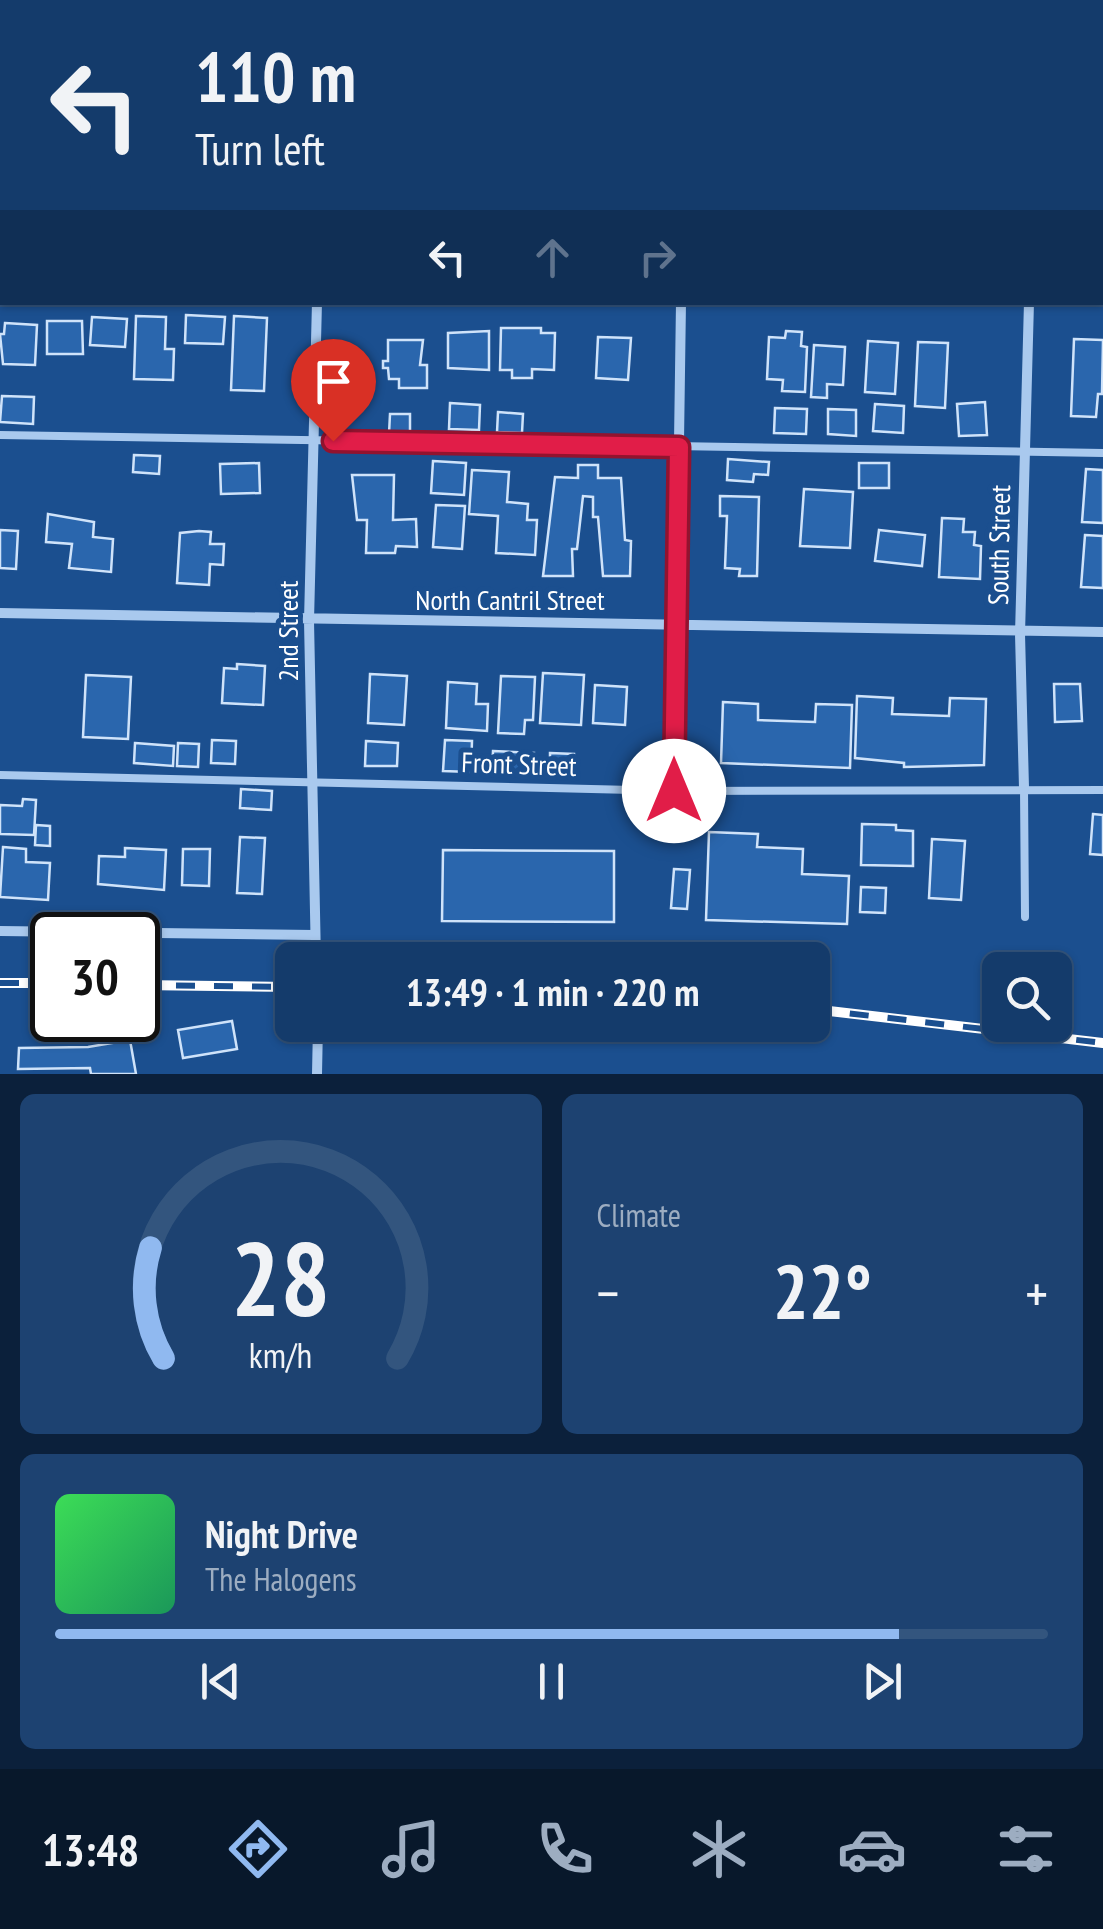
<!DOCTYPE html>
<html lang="en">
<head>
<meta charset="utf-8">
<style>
	body { margin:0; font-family:"PT Sans Narrow",sans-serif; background:#1d4271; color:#f1f3f6; height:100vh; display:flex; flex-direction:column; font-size:38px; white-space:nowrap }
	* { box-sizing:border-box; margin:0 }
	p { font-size:32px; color:#9dadc1 }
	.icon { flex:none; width:55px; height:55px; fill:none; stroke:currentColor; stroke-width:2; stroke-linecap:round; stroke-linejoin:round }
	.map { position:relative; height:1074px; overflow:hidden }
	.sheet { display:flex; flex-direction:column; gap:20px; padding:20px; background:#0b203b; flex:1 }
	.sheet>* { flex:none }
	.guide { position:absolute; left:0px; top:0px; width:1105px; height:305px; box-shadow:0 2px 8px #0004,0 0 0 2px #33557e; background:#143b6b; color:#f1f3f6; overflow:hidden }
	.controls { position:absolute; left:982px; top:952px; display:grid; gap:20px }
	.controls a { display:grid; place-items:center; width:90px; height:90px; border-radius:15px; background:#143b6b; box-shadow:0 2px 8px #0004,0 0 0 2px #33557e; font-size:50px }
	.speed { position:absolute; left:30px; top:912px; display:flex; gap:20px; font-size:50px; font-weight:700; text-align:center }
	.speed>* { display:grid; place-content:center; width:130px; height:130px; border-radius:50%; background:#143b6b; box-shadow:0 2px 8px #0004,0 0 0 2px #33557e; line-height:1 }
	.speed .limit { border:5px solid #111; border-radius:15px; background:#fff; color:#111 }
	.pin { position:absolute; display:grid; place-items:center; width:85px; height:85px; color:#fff; margin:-102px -42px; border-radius:50% 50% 50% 0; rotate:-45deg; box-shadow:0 0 10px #0007 }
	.pin .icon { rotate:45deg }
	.me { position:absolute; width:110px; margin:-55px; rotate:0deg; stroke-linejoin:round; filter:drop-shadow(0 0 8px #0008) }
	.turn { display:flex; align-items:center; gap:35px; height:210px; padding:0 30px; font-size:45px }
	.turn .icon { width:130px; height:130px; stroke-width:2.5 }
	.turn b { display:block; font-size:70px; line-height:85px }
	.lanes { display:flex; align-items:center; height:95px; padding:0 30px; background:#0003; justify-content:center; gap:50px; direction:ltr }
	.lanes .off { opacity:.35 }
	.big { font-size:75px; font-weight:600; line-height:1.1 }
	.sheet .tile { flex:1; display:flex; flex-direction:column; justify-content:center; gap:15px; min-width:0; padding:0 35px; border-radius:15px; background:#1d4271 }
	.sheet .dial { align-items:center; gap:0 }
	.dial svg { height:260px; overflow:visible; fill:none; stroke:#33557e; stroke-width:7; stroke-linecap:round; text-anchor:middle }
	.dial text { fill:#f1f3f6; stroke:none }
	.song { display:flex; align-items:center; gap:30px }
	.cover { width:120px; height:120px; border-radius:15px; background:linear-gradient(135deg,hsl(130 70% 55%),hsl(150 70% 35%)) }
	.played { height:10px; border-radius:5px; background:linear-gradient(90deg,#90b9f0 85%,#33557e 85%) }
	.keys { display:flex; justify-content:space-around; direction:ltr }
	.heat { display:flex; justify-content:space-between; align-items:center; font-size:55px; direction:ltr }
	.sheet .tiles { flex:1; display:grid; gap:20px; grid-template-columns:1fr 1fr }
	.tile:last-child { grid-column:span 2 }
	.trip { position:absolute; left:275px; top:942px; width:555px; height:100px; border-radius:15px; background:#143b6b; box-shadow:0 2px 8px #0004,0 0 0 2px #33557e; font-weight:600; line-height:100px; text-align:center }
	.menu { display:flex; height:160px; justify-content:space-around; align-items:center; background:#08182b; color:#9dadc1 }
	.menu .icon { width:70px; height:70px }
	.menu .current { color:#90b9f0 }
	.menu b { font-size:45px; color:#f1f3f6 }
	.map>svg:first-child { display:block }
</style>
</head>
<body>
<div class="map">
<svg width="1103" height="1074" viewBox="0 0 1103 1074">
	<rect width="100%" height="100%" fill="#1b4f8f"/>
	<path fill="#2a66ad" stroke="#cfe3fa" stroke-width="2.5" d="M186,315l39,2 -2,27 -38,-1z
		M136,316l30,1 -1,32h9l-1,31 -39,-1z
		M234,316l33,2 -3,73 -33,-1z
		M92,317l35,2 -2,28 -35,-2z
		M47,321h35l1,33h-36z
		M5,323l32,2 -2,40 -32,-1 -3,-30h4z
		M501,328h40v5h14l-1,37 -22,-1v9h-20v-8h-12z
		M489,331v39l-41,-2v-35z
		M786,331l16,1 -1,14 6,1 -2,45 -23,-1 1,-11 -16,-1 2,-42 16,1z
		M598,337l33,1 -3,42 -32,-2z
		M1074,339l29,1 -1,54h-4l-2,23 -25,-1z
		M388,340h35l-3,25h7v23h-28v-9h-10l-1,-11h-5v-7h5z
		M868,341l30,2 -3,51 -30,-2z
		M918,342l30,1 -3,65 -30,-2z
		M814,345l31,2 -2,38 -16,-1v14l-16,-1z
		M2,396l32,1 -1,27 -33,-2z
		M985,402l2,33 -28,1 -2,-32z
		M450,403l30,2 -1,25 -30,-1z
		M875,404l29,2 -1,27 -30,-2z
		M775,408l32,1 -1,25 -32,-1z
		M828,409l28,1v26l-28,-2z
		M498,412l25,2 -1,19 -25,-1z
		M390,414h20v20h-21z
		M134,455l26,1 -1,18 -26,-2z
		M728,459l41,3 -1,13 -14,-1 -1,8 -26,-2z
		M433,461l33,2 -2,32 -33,-2z
		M259,463l1,30 -39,1 -1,-30z
		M859,463h30v25h-30z
		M578,465h20v13h23l4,62 6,1 -1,35h-27l-5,-59h-5v-20l-10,-1 -6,53h-5l1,27h-30l12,-99 23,1z
		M1086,469l17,1v53l-21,-1z
		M472,470l37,2 -2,30 21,2 -1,16h10l-2,35 -39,-2 2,-37 -29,-2z
		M352,475h42l-1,45 23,-1 1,28 -21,-1 -1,7h-29l1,-33h-10z
		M804,489l49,3 -3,56 -50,-2z
		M720,496l39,1 -2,79h-18l1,-7 -15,-1 2,-52h-7z
		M436,505l29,1 -3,43 -29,-2z
		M48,514l46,8 -1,15 20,2 -2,33 -42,-4 3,-24 -26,-2z
		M942,518l22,1 -1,13h12l-1,13 7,1 -1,33 -41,-2z
		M0,530l18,1 -2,38 -16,-1z
		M879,530l46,5 -3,31 -47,-5z
		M199,531l12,1 -1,12h14l-1,21 -13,-1 -1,21 -32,-2 3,-50z
		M1085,535l18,1v52l-22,-1z
		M237,664l28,2 -2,39 -41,-2 2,-35 13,1z
		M543,673l41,2 -3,50 -41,-2z
		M370,674l37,2 -3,49 -36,-2z
		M86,675l45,2 -3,62 -45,-2z
		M501,676l34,1 -2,43h-8l-1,14 -26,-1z
		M448,682l29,2 -1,20h12l-1,27 -41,-3z
		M1054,684h26l2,37 -27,1z
		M595,685l32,2 -2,38 -32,-2z
		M857,696l36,2 -1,16 57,2 1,-18 36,1 -2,66 -80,2v-4l-49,-5z
		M723,702l35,2v16l57,2 1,-18 36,1 -2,63 -129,-5z
		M212,740l24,1 -1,23 -24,-1z
		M445,740l27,1 -1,31 -28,-1z
		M366,741l32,2 -1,23h-32z
		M135,743l39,3 -1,20 -39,-3z
		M178,743l21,1 -1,23 -21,-1z
		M493,751l41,2 -1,23 -41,-2z
		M550,753l24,1v22l-24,-1z
		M241,789l31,2 -1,19 -31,-2z
		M23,799l13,1 -2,35 -34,-1v-29l22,1z
		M1093,814l10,1v40l-13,-1z
		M862,824l34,1v5l17,1v35l-52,-1z
		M36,825l14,1v20l-15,-1z
		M709,832l49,2 -1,13 46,2 -1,25 47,2 -2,48 -141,-4z
		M240,837l25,1 -3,56 -25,-1z
		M932,839l33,2 -4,59 -32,-2z
		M3,847l23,2v13l24,1 -2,37 -48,-3z
		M125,848l41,2 -2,40 -66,-6 1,-28 26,1z
		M183,849h27l-1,37 -27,-1z
		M443,850l171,1v71l-172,-1z
		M674,869l16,1 -3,39 -16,-1z
		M861,887l25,1 -1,25 -25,-1z
		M232,1021l5,28 -54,9 -5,-28z
		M130,1040l6,34h-45l-1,-6 -72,1 1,-21 69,-1z"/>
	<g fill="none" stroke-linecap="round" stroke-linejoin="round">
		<path stroke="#a9c9ee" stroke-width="4" stroke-dasharray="5 8" stroke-linecap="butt" d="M707,2v-2"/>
		<path stroke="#a9c9ee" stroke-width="8" d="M0,75h2
			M0,435l1103,18
			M0,775l674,16 429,-1
			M1024,788l1,129"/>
		<path stroke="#a9c9ee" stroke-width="10" d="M318,0v2
			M687,2v-2
			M1041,2v-2
			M0,258h2
			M1102,274h1
			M0,613l1103,19
			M1024,788l-4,-154 9,-332
			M674,791l7,-489
			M0,931l314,4
			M316,960l-7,-339 8,-319
			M317,1074l1,-49"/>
		<path stroke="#d6e6fa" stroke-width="20" d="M521,0l24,2
			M985,2l5,-2"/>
		<g stroke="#fff" stroke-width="10">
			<path id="rail" d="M0,983h52
				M138,985l154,2
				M812,1009l291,34"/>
		</g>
		<use href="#rail" stroke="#1b4f8f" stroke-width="6" stroke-dasharray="19" stroke-linecap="butt"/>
	</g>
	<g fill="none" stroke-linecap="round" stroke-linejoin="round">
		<g stroke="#92132f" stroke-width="25">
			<path id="route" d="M333,441l346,6 -5,344"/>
		</g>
		<use href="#route" stroke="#e11d48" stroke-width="18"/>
	</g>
	<g text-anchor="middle" stroke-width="10" stroke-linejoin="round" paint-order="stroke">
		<g font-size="28" fill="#fff" stroke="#1b4f8f">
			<text transform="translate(999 545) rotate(-89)" y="10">South Street</text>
			<text x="510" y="610">North Cantril Street</text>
			<text transform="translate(288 631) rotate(-90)" y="10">2nd Street</text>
			<text transform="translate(519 764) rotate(2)" y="10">Front Street</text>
		</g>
	</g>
</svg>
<div class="controls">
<a><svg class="icon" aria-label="search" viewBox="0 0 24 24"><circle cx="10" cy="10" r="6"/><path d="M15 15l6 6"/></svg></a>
</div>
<div class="speed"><div class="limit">30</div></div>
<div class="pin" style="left:333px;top:441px;background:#d93025"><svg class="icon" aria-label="arrive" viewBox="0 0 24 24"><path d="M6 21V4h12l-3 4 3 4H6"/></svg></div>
<svg class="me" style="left:674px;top:791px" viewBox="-20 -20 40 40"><circle r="19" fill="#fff"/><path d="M0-13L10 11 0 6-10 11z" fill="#e11d48"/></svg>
<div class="trip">13:49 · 1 min · 220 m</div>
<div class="guide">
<div class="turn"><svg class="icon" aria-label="left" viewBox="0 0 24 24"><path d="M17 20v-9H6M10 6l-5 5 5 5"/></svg><div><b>110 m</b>Turn left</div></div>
<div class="lanes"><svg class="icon" aria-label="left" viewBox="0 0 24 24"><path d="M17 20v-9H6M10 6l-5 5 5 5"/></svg><svg class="icon off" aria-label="ahead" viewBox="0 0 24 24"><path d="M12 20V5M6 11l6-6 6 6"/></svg><svg class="icon off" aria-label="right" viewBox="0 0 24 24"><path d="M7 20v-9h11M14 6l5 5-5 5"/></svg></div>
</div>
</div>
<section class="sheet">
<div class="tiles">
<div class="tile dial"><svg viewBox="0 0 100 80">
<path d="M14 69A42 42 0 1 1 86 69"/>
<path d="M14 69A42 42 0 0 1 10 35" stroke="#90b9f0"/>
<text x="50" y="56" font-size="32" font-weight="700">28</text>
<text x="50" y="72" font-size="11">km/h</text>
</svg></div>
<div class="tile"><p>Climate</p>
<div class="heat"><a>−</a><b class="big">22°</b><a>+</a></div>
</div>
<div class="tile">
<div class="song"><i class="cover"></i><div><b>Night Drive</b><p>The Halogens</p></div></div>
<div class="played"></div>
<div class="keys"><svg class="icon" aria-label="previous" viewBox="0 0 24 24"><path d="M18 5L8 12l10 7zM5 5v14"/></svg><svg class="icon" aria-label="pause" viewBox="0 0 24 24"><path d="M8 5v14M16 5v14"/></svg><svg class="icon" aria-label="next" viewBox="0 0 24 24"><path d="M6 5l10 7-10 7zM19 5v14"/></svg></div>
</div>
</div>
</section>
<nav class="menu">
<b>13:48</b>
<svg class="icon current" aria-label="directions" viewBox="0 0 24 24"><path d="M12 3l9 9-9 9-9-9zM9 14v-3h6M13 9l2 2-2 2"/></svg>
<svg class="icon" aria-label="music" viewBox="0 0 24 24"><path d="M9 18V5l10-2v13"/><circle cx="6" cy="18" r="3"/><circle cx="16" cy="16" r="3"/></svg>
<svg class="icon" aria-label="phone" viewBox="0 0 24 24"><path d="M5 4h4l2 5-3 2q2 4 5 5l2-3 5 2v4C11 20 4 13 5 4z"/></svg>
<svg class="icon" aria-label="climate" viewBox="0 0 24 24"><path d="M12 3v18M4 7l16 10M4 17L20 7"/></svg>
<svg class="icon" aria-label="car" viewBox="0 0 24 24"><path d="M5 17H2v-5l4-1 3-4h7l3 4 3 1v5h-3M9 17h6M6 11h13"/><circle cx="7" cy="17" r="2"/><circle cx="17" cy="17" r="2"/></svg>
<svg class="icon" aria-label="filters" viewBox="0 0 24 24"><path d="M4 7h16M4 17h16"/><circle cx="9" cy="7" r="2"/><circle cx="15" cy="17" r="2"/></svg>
</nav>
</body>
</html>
